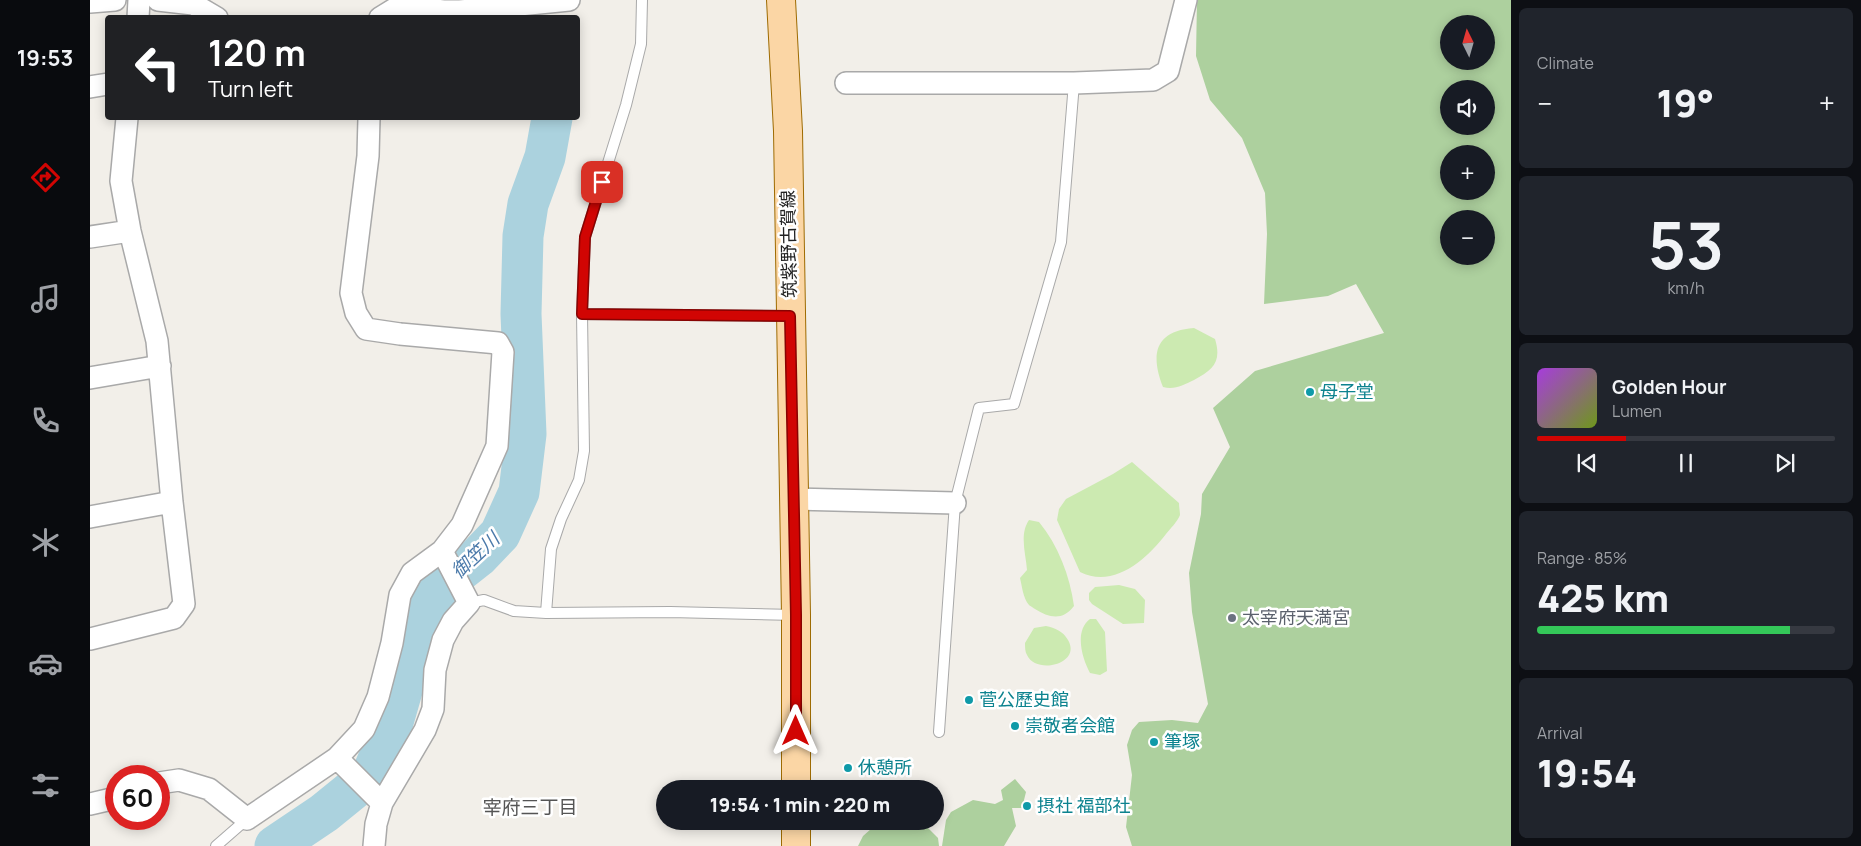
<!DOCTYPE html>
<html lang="en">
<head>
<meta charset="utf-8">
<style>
	body { margin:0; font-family:Manrope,"Noto Sans JP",sans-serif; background:#20242c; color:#f1f3f6; height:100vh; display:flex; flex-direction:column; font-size:19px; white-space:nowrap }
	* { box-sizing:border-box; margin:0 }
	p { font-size:16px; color:#9ea1a6 }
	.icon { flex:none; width:28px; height:28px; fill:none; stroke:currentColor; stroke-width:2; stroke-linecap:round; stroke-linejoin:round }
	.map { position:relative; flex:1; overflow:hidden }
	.side { display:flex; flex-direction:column; gap:8px; padding:8px; background:#0d0f14; width:350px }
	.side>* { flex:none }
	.top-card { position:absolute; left:15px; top:15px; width:475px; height:105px; border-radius:5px; box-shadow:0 2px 12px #0003; background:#202124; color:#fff; overflow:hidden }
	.needle { width:32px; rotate:355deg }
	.buttons { position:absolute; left:1350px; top:15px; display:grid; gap:10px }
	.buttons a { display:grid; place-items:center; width:55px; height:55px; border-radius:50%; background:#171b24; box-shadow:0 2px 12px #0003; font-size:25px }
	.speed { position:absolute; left:15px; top:765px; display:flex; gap:10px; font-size:25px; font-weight:700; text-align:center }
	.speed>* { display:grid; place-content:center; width:65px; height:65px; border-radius:50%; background:#171b24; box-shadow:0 2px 12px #0003; line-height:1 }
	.speed .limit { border:8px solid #d22; background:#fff; color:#111 }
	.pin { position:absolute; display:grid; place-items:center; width:42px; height:42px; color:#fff; margin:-21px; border-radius:10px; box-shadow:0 2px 8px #0006 }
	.me { position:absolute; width:55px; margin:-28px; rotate:0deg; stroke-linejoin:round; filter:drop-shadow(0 0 4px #0008) }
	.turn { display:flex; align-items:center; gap:18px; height:105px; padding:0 20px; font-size:22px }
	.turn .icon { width:65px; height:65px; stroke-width:2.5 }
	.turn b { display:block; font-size:35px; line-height:42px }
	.big { font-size:38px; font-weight:800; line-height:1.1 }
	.side .widget { flex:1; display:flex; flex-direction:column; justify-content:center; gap:8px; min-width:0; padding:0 18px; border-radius:8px; background:#20242c }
	.side .dial { align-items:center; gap:0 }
	.dial b { font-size:65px; line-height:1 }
	.song { display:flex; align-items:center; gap:15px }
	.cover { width:60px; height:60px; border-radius:8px; background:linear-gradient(135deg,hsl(280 70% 55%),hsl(80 70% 35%)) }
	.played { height:5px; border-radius:2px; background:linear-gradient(90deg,#d10503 30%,#363941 30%) }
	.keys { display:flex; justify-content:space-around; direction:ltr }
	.heat { display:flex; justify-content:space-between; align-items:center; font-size:28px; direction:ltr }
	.charge { height:8px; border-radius:4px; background:linear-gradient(90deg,#34c759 85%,#363941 0) }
	.trip { position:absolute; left:566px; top:780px; width:288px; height:50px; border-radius:25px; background:#171b24; box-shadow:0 2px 12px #0003; font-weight:800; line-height:50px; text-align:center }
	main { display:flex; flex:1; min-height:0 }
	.dock { display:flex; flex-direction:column; width:90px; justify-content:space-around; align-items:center; background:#090b0e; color:#9ea1a6 }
	.dock .icon { width:35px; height:35px }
	.dock .selected { color:#d10503 }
	.dock b { font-size:22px; color:#f1f3f6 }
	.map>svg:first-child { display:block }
</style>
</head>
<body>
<main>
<nav class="dock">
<b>19:53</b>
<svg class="icon selected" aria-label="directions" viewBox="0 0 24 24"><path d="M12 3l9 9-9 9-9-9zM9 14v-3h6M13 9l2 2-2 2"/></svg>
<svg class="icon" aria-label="music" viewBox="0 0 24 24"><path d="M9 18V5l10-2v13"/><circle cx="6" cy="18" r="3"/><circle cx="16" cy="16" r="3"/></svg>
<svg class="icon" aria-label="phone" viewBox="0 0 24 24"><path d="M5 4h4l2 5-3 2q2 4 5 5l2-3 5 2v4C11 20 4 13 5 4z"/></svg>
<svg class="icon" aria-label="climate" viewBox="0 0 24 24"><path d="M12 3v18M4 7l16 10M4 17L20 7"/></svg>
<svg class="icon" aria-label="car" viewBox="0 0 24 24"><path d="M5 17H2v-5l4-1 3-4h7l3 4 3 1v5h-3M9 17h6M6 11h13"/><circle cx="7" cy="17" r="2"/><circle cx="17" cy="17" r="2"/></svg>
<svg class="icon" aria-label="filters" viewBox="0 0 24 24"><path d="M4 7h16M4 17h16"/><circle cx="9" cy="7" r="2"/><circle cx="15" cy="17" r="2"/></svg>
</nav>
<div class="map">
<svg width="1421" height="846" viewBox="0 0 1421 846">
	<rect width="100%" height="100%" fill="#f2efe9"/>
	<path fill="#cceab1" d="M1104,328l21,11c7,23 -2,31 -21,41 -11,5 -19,10 -31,7 -13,-33 -8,-56 31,-59z
		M1042,462l47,41c0,4 1,9 1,12 -2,6 -10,14 -14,19 -19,25 -52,55 -86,38l-23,-52 2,-11 7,-10 47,-25z
		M939,520l10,2c19,23 31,54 35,84 -11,15 -25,12 -39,3 0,0 -6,-4 -6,-4 -6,-7 -7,-19 -9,-27l7,-8c-1,-16 -8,-35 2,-50z
		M1029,585l16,4 10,11 -1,23 -21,1 -31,-20 -3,-4v-7l6,-6z
		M1000,619h6l9,13 2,39 -7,4 -10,-2c-8,-15 -16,-42 0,-54z
		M956,626c9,2 17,5 22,14 14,24 -32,35 -41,15 -2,-3 -2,-8 -2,-12l9,-15z"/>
	<path fill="#add09e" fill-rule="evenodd" d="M1107,0h314v846h-379l-6,-19 6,-52 -5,-30 5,-15 7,-8 33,-2 26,3 10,-19 -16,-92 -3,-39 12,-59 1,-20 28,-47 -17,-39 42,-37 129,-38 -28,-49 -28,12 -64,8 3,-70 -2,-41 -23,-55 -32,-38 -14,-44zM1359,24h37v37h-37zM1359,89h37v37h-37zM1359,154h37v37h-37zM1359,219h37v37h-37z
		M925,779l11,13 -4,16h-10l4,18 -12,20h-62l4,-26 5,-8 22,-12 22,4 8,-4 -2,-10z
		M790,821h41l17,17 1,8h-81l5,-10z"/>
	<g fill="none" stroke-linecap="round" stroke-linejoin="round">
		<path stroke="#abd2de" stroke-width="41" d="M185,846l49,-33 48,-39 19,-45 34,-119 15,-23 38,-30 22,-23 19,-42 7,-58 -5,-120 2,-78 5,-32 17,-47 7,-39"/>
		<g stroke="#a9a9a9" stroke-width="12">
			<path id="service" d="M492,314l208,2
				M379,603l15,-3 30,11 32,2 124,-1 125,3
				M456,613l5,-64 10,-30 18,-39 5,-29 -2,-137 3,-77 41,-132 15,-61 1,-44
				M849,732l16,-229 24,-95 35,-4 47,-162 13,-159
				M126,846l31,-27"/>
		</g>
		<g stroke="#a9a9a9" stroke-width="24">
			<path id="minor" d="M68,0l35,4 24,14
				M0,2l25,-2
				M48,18l1,-18
				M290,18l21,-13 42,6h17l109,-11
				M756,83h228l79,-3 15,-9 18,-71
				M0,87l18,-3
				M0,237l40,-6
				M0,378l70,-12
				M704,499l161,4
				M0,517l82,-15
				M0,639l84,-21 10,-14 -12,-102 -15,-161 -27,-110 -9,-50 6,-63
				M247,758l45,45
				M69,783l20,-3 30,9 38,30 90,-61 27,-29 14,-32 14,-54 8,-48 12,-22 30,-22 20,-26 35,-79 6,-94 -5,-9 -98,-9 -34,-5 -10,-16 -5,-20 17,-137 1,-38
				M0,804l26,-6
				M284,846l2,-22 6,-21 43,-73 8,-21 2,-39 8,-30 10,-19 16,-18 -27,-52"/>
		</g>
		<g stroke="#9e6b02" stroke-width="30">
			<path id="primary" d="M691,0l7,131 8,484v174
				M706,846v-25"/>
		</g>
		<use href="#service" stroke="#fff" stroke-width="10"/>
		<use href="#minor" stroke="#fff" stroke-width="21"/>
		<use href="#primary" stroke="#fbd6a5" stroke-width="28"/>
	</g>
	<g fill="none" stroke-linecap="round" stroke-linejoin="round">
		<g stroke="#880302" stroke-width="12">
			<path id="route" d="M512,182l-17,55 -3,77 208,2 6,299v116"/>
		</g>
		<use href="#route" stroke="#d10503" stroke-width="9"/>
	</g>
	<g fill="#0f9aa8" stroke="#fff" stroke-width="2">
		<circle cx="1220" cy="392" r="5"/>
		<circle cx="879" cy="700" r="5"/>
		<circle cx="925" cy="726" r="5"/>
		<circle cx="1064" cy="742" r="5"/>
		<circle cx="758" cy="768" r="5"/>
		<circle cx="937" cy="806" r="5"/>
	</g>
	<circle fill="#6b7280" stroke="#fff" stroke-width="2" cx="1142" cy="618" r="5"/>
	<g text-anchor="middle" stroke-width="5" stroke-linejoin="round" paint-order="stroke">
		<g font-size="18" fill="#222" stroke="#fff">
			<text transform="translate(699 244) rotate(-91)" y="6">筑紫野古賀線</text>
		</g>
		<g font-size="18" fill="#0d838f" stroke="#fff" text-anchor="start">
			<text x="1230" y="398">母子堂</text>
			<text x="889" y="706">菅公歷史館</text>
			<text x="935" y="732">崇敬者会館</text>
			<text x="1074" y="748">筆塚</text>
			<text x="768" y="774">休憩所</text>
			<text x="947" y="812">摂社 福部社</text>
		</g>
		<g font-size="18" fill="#5b616d" stroke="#fff" text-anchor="start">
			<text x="1152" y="624">太宰府天満宮</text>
		</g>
		<g font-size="19" font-style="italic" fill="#4b7aaa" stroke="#fff">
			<text transform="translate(385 555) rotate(-43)" y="7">御笠川</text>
		</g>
		<g font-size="19" fill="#555" stroke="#fff">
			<text x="440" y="814">宰府三丁目</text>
		</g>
	</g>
</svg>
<div class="buttons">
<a><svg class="needle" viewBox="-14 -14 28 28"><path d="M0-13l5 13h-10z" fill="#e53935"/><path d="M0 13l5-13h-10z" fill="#9ea1a6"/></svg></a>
<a><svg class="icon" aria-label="sound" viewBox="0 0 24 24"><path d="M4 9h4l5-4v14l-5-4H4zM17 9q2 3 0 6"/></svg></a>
<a>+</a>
<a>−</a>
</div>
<div class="speed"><div class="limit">60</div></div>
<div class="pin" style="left:512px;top:182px;background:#d93025"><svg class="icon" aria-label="arrive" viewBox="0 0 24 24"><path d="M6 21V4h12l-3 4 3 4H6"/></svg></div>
<svg class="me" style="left:706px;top:731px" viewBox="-20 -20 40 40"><path d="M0-17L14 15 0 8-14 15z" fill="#d10503" stroke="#fff" stroke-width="4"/></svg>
<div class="trip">19:54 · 1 min · 220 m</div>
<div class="top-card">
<div class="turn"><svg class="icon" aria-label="left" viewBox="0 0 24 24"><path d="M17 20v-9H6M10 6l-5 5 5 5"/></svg><div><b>120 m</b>Turn left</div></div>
</div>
</div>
<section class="side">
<div class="widget"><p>Climate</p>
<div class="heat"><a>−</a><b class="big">19°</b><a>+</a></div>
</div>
<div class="widget dial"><b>53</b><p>km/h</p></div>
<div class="widget">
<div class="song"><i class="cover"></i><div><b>Golden Hour</b><p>Lumen</p></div></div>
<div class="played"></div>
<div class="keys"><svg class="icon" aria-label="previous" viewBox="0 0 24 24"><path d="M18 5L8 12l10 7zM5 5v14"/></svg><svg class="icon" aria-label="pause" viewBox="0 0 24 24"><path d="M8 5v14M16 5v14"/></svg><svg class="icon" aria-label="next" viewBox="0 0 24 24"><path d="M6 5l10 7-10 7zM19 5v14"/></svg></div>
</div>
<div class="widget"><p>Range · 85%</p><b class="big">425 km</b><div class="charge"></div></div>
<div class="widget"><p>Arrival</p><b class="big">19:54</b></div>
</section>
</main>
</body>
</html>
